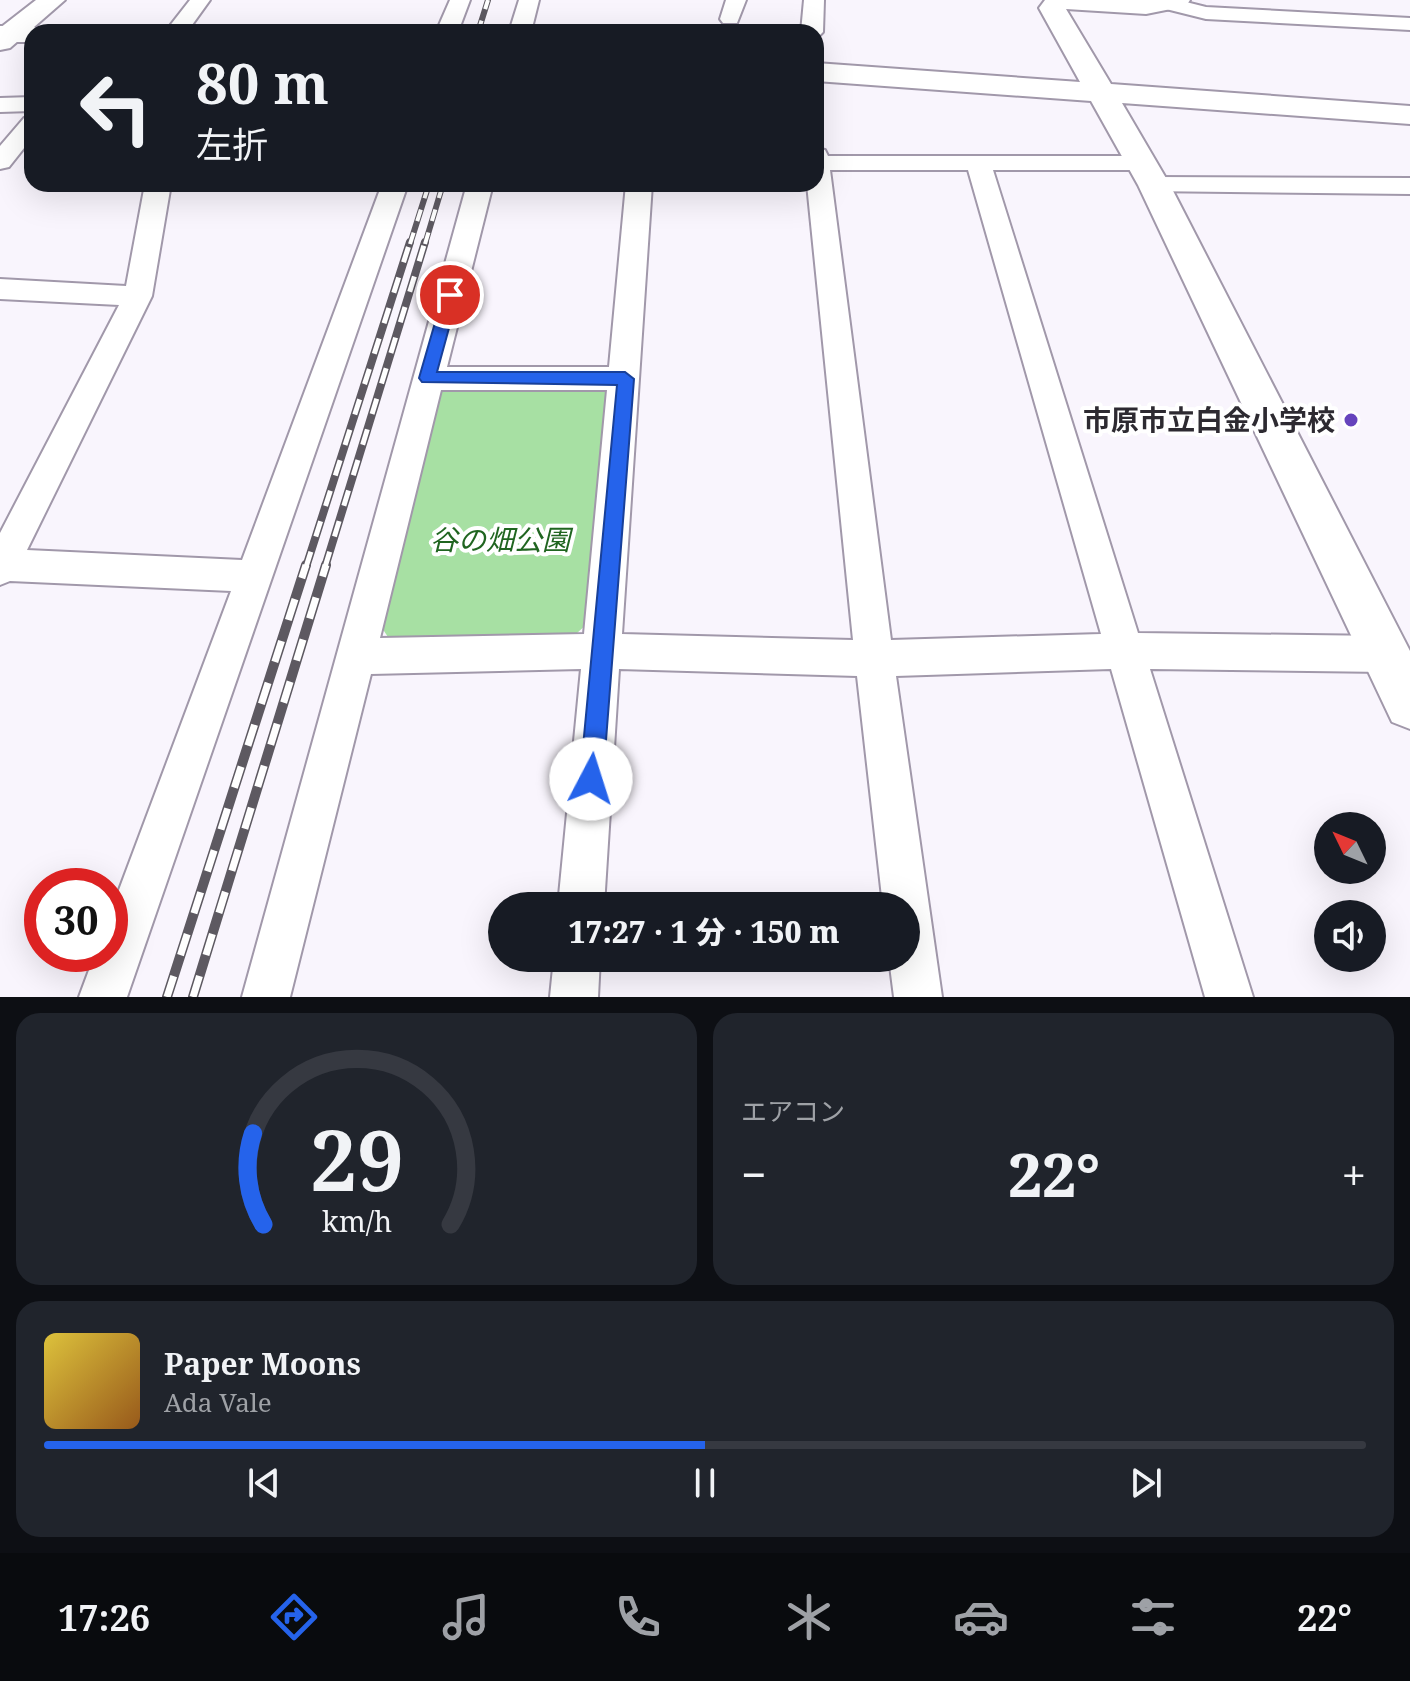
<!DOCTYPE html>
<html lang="ja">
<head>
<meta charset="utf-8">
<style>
	body { margin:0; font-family:"Noto Serif","Noto Sans JP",serif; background:#20242c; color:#f1f3f6; height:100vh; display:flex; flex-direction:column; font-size:30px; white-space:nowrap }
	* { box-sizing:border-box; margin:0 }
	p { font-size:26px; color:#9ea1a6 }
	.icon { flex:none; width:44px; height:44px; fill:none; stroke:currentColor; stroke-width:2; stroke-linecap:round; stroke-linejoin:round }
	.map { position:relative; height:997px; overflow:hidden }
	.side { display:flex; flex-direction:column; gap:16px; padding:16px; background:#0d0f14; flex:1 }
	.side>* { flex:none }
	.banner { position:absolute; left:24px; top:24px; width:800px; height:168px; border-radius:24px; box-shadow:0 8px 32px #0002; background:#171b24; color:#f1f3f6; overflow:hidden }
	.needle { width:52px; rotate:313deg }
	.buttons { position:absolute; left:1314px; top:812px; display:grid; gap:16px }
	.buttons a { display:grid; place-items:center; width:72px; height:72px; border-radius:50%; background:#171b24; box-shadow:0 8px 32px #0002; font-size:40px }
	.speed { position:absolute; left:24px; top:868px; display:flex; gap:16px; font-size:40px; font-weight:700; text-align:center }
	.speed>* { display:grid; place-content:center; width:104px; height:104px; border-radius:50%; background:#171b24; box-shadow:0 8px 32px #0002; line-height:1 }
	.speed .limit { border:12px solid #d22; background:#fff; color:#111 }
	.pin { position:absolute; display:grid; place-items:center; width:68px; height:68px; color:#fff; margin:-34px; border:4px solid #fff; border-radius:50%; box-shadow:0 2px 8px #0007 }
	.me { position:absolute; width:88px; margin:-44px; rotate:5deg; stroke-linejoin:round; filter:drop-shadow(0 0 6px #0008) }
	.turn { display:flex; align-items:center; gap:28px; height:168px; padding:0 40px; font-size:36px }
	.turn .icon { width:104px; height:104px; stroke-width:2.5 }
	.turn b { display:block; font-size:56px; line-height:68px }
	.big { font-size:60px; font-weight:800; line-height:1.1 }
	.side .widget { flex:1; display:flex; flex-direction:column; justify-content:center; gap:12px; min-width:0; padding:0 28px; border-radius:24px; background:#20242c }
	.side .dial { align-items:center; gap:0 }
	.dial svg { height:208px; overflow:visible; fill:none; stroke:#363941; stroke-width:7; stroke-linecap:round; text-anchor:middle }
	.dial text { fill:#f1f3f6; stroke:none }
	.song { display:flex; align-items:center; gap:24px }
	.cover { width:96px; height:96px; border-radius:12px; background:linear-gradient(135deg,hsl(50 70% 55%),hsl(30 70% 35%)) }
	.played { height:8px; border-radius:4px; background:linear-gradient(90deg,#2563eb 50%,#363941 50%) }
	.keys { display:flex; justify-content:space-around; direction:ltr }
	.heat { display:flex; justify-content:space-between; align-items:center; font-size:44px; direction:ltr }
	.side .tiles { flex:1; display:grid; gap:16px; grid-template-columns:1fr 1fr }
	.widget:last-child { grid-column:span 2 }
	.trip { position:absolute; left:488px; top:892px; width:432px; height:80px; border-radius:40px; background:#171b24; box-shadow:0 8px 32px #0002; font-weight:800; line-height:80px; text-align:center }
	.menu { display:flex; height:128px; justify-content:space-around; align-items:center; background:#090b0e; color:#9ea1a6 }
	.menu .icon { width:56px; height:56px }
	.menu .on { color:#2563eb }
	.menu b { font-size:36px; color:#f1f3f6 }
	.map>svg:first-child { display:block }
</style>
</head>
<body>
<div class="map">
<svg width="1410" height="997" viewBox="0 0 1410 997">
	<rect width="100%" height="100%" fill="#f9f5fd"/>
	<path fill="#a7e0a3" d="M450,387h151l9,7 -22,229 -12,11 -186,6 -10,-15 58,-231z"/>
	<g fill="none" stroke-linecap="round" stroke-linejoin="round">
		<g stroke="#a198aa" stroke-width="4">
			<path id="minor" d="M190,0h20l-23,32h-22z
				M450,0h20l-12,32h-22z
				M519,0h20l-8,32h-22z
				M726,0h20l-9,23h-14l-3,-4z
				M804,0h20l-1,32 -4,4 -3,1v-5h-15z
				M1162,0h16l28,7 204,11v12l-204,-11 -44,-11 -3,-4z
				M32,97v14l-32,1v-14z
				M32,116v22l-23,29 -9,2v-23l24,-28z
				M816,148l9,2 3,6h314l9,2 3,5 -3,5 -9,2h-149l145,463 247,3 14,5 5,13 -5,13 -14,5 -235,-3 103,328h-48l-94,-328 -215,7 46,321h-48l-5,-39h17v-52h-23l-26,-230 -238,-7 -15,237h-46l23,-237 -210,5 -81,323h-48l225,-813h26l-46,183h162l17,-183h26l-30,450 231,6 -46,-456h9zM830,170h138l133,464 -210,6zM441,390h166l-23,244 -204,4z
				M1154,177l256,1v16l-265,-3 -4,-6 4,-6z
				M145,184h26l-19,112 -125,254 215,10 140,-376h26l-281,813h-48l16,-43h15v-40l121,-323 -221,-10 -10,4v-52l119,-228 -119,-6v-20l126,7z
				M554,958h46l-2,39h-48z"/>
		</g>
		<g stroke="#a198aa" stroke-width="4">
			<path id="tertiary" d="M1045,0h145l-4,6 -40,8 -80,-5 45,75 299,22v18l-288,-21 48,82 240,466v78l-18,-7 -254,-537 -47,-84 -275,-20v-18l264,19 -41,-74z
				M0,26h32l12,6h-12v10h-32z"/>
		</g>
		<g stroke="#a198aa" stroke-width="4">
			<path id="primary" d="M36,0h29l-55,48 -10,2v-22z"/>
		</g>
		<use href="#minor" fill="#fff" fill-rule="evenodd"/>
		<use href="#tertiary" fill="#fff" fill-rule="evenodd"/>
		<use href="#primary" fill="#fff" fill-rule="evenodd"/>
		<g stroke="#5d5961" stroke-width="6">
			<path id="rail-far2" d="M478,32l10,-32
				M410,244l19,-60
				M425,244l18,-60"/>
		</g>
		<g stroke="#5d5961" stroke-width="8">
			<path id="rail-far1" d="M306,567l104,-325
				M325,567l100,-325"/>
		</g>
		<g stroke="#5d5961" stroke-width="10">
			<path id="rail" d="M167,997l139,-432
				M193,997l133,-432"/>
		</g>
		<use href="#rail-far2" stroke="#fff" stroke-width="4" stroke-dasharray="12" stroke-linecap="butt"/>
		<use href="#rail-far1" stroke="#fff" stroke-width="5" stroke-dasharray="16" stroke-linecap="butt"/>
		<use href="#rail" stroke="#fff" stroke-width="7" stroke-dasharray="22" stroke-linecap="butt"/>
	</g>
	<path fill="#2563eb" stroke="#184099" stroke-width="2" d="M450,290l8,5 -21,77h188l9,7 -31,400 -4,8 -8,3 -8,-3 -3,-8 37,-394 -195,-3 -3,-4 24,-83z"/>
	<circle fill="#6644bd" stroke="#fff" stroke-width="3" cx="1351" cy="420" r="8"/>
	<g text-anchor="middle" stroke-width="8" stroke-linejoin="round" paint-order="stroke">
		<g font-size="28" font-weight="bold" fill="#2d2a31" stroke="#fff" text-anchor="end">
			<text x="1335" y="430">市原市立白金小学校</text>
		</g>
		<g font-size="28" font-style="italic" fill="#206520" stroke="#fff">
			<text x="500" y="550">谷の畑公園</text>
		</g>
	</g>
</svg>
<div class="buttons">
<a><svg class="needle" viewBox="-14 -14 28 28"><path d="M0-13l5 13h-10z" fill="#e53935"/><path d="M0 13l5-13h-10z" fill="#9ea1a6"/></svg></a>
<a><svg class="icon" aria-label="sound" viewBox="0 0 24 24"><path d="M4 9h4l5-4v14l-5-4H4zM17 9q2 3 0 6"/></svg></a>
</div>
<div class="speed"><div class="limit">30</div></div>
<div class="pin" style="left:450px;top:295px;background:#d93025"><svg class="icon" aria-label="arrive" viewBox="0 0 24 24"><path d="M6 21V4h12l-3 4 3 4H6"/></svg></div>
<svg class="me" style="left:591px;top:779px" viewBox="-20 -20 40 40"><circle r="19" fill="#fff"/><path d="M0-13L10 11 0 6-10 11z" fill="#2563eb"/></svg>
<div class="trip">17:27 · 1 分 · 150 m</div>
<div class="banner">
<div class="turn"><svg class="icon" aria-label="left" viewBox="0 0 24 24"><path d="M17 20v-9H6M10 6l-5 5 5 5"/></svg><div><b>80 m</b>左折</div></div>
</div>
</div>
<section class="side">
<div class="tiles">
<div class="widget dial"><svg viewBox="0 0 100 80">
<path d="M14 69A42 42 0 1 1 86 69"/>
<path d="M14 69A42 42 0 0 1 10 34" stroke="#2563eb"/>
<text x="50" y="56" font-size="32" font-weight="700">29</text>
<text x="50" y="72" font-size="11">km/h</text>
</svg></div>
<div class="widget"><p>エアコン</p>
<div class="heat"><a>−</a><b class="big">22°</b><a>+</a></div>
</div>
<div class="widget">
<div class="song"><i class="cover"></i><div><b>Paper Moons</b><p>Ada Vale</p></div></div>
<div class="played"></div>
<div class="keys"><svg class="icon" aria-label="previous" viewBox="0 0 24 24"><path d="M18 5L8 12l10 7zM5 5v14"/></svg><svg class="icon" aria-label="pause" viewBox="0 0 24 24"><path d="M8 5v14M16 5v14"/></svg><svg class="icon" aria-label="next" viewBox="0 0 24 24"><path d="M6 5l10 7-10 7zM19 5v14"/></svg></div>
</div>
</div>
</section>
<nav class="menu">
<b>17:26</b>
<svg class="icon on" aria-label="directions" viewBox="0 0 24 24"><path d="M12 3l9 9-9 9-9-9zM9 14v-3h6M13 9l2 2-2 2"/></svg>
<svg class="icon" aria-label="music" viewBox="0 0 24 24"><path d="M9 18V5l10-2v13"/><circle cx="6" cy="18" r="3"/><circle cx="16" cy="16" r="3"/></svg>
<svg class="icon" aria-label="phone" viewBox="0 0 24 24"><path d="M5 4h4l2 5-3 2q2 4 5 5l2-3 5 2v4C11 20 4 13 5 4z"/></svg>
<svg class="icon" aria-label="climate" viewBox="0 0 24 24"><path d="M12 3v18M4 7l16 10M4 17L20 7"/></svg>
<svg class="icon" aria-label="car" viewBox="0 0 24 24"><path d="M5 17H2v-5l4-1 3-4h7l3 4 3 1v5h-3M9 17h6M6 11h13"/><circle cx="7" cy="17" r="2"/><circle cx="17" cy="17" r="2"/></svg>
<svg class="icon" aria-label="filters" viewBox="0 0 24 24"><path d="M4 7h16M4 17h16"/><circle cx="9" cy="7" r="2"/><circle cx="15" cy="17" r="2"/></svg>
<b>22°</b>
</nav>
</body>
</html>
